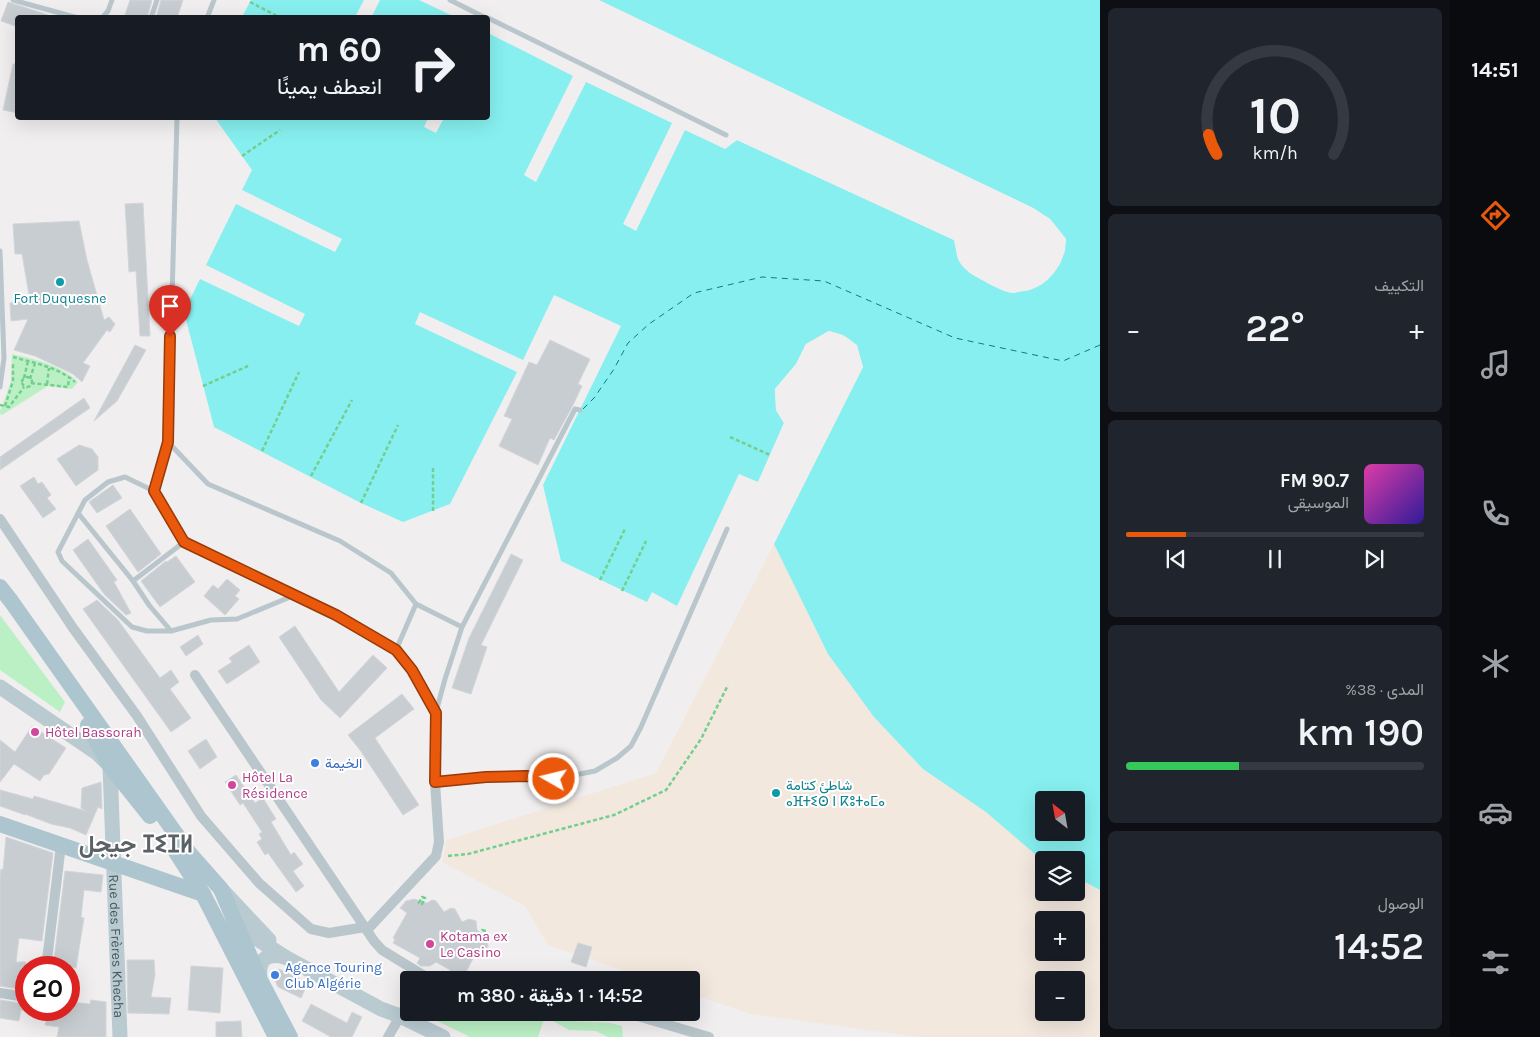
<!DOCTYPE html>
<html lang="ar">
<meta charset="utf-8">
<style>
:root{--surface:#171b24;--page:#20242c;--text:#f1f3f6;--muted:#9ea1a6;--line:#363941;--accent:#ea580c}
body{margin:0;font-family:Karla,Vazirmatn,"Noto Sans Tifinagh",sans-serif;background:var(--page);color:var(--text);direction:rtl;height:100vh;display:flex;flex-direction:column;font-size:19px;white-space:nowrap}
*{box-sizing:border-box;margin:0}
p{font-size:16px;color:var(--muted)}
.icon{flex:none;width:28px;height:28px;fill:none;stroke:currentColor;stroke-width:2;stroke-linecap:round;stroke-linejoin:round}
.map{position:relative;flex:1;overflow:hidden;direction:ltr}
.panel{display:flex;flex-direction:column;gap:8px;padding:8px;background:#0d0f14;width:350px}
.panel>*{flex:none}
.top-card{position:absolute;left:15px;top:15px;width:475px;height:105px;border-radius:5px;box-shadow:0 5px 20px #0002;direction:rtl;background:#171b24;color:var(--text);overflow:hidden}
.needle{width:32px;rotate:329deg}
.fabs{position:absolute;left:1035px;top:791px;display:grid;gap:10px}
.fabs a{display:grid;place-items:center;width:50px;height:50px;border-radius:5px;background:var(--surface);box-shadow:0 5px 20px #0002;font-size:25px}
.speed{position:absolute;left:15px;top:956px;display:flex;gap:10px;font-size:25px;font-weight:700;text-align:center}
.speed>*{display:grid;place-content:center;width:65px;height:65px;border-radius:50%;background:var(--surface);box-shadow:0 5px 20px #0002;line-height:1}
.speed .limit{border:8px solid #d22;background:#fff;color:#111}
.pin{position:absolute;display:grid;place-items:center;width:42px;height:42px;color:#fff;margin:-51px -21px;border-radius:50% 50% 50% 0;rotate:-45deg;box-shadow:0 0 5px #0007}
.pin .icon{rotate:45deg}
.me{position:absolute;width:55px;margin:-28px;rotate:278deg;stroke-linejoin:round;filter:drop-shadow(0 0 4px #0008)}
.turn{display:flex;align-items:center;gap:18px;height:105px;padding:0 25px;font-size:22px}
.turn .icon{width:65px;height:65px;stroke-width:2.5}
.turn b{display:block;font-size:35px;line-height:42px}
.big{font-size:38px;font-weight:600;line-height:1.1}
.panel .tile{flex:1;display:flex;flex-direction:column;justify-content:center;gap:8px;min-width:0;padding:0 18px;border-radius:8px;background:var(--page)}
.panel .dial{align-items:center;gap:0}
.dial svg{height:130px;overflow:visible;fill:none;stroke:var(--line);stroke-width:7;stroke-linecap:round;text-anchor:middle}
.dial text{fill:var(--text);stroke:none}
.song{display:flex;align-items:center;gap:15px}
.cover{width:60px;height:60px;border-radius:8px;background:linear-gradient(135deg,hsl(320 70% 55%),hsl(250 70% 35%))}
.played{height:5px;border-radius:2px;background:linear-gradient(90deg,var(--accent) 20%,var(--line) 20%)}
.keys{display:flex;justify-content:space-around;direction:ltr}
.heat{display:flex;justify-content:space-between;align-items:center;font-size:28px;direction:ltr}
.charge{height:8px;border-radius:4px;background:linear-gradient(90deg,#34c759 38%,var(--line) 0)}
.trip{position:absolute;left:400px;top:971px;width:300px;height:50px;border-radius:5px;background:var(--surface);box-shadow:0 5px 20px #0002;font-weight:600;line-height:50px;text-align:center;direction:rtl}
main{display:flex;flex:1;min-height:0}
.menu{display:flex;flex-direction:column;width:90px;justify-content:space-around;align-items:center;background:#090b0e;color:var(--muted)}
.menu .icon{width:35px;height:35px}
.menu .active{color:var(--accent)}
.menu b{font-size:22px;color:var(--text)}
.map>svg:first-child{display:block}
</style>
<main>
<nav class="menu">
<b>14:51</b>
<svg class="icon active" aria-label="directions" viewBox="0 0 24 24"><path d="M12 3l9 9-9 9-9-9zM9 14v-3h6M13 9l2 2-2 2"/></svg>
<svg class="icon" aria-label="music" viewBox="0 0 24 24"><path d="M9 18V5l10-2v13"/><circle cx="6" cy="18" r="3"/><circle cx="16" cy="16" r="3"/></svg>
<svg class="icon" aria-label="phone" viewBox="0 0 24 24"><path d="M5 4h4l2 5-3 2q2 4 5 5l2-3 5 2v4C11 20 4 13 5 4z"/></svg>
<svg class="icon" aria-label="climate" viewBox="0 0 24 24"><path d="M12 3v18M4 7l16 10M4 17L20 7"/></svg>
<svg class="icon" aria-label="car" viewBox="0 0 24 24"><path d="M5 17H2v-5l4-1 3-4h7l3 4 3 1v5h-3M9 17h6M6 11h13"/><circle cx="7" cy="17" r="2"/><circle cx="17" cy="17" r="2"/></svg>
<svg class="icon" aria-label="filters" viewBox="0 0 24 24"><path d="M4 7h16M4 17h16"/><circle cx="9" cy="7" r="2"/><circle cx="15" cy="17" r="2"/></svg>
</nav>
<section class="panel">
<div class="tile dial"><svg viewBox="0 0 100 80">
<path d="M14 69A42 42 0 1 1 86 69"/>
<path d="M14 69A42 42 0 0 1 9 57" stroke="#ea580c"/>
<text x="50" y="56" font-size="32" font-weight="700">10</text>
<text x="50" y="72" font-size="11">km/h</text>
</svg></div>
<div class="tile"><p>التكييف</p>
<div class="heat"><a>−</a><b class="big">22°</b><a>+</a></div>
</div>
<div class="tile">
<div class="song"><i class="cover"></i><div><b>90.7 FM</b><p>الموسيقى</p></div></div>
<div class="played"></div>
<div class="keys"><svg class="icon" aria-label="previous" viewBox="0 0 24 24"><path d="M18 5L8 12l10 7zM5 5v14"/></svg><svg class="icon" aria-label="pause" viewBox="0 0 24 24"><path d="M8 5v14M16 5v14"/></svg><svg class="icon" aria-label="next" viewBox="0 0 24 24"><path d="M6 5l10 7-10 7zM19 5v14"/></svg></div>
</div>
<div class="tile"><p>المدى · 38%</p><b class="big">190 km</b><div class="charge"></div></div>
<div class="tile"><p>الوصول</p><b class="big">14:52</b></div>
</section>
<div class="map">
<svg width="1100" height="1037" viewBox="0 0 1100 1037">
<rect width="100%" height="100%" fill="#f1eeef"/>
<path fill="#bbf0c5" d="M12,354C34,359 61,365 78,382L72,389L48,386L2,415L0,414V410L2,407L11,381Z
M0,615L65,702L60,712L0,670Z
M505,1012L544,1019L538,1037H470L423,1014L422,1013Z
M551,1020L610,1023L622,1026L623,1037H608L596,1031L569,1030Z"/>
<path fill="#f3e8de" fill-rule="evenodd" d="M774,544L828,654L986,812L1044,861V892H1076V877L1100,890V1037H918L751,1014L691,994V980H651L548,945L525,906L442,862L447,840L656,773ZM1044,920H1076V952H1044ZM1044,980H1076V1012H1044Z"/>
<path fill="#87efef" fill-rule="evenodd" d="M251,0H364L355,17H242Z
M380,0H419L455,17L371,18Z
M599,0H1100V890L1076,877V860H1042L986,812L923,769L874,717L828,654L774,544L863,367C856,342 854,338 829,331L806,344L796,364L775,389L776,410L784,423L758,482L739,474L677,606L652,592L647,602L561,561L543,485L621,326L554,295L523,360L420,312L415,324L517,372L450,504L403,522L361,503L214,427L184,312L200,279L299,326L305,314L206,265L236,204L335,252L342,239L242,190L252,170L215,118H428L424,127L436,133L444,118H488V33L573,76L524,175L536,182L586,82L672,123L623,224L636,231L685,130L725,148L737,140L954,240C956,246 956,254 958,259C963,270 974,276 984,281C992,285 1003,292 1012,293C1016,293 1020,291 1024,291C1050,287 1064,263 1066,239L1050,219L1033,208ZM1044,800H1076V832H1044Z"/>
<path fill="#f1eeef" d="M596,0L1033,208L1050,219L1066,239L1065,251L1060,264L1053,274L1043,283L1030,290L1012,293L991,285L970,273L959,260L954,240L737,140L725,149L683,129L686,128L725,146L738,137L955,238L961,258L971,271L992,283L1013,290L1030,288L1042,281L1052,272L1058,263L1062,250L1063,239L1057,231L1048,221L1032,210L598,2Z
M829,331L843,335L857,345L863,367L772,547L771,543L861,367L854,346L842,337L829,334L807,346L798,365L778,390L779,409L787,423L761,483L758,482L784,423L776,410L775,389L796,364L806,344Z"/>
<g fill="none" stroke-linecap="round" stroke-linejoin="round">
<path stroke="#0a7e7f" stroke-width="1" stroke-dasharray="6 5" stroke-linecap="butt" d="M583,409L594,398L614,369L628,343L649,324L694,293L762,277L824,281L955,338L1063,361L1100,345"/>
</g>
<path fill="#c8cdd1" stroke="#d2d6da" d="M130,0H152L147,18H124Z
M161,0H183L177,18H156Z
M8,2L48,15V18H18V27L1,21Z
M13,64H18V113L3,110Z
M143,203L150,336H140L136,271L129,272L125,204Z
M79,221L87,260L104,320L109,317L115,324L110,332L107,330L83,363L90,366L82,382L73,374L35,356L14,350L28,319L11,321L10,303L30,301L22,254H15L13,224Z
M550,340L590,359L578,384L582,386L573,405L554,440L550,438L538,465L499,446L512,419L504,416L529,362L537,365Z
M135,345L146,350L117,401L94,421Z
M84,398L90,408L0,470V457Z
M79,445L92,449L98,457V470L76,486L57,459Z
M34,477L38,484L42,482L51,495L47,498L56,509L43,518L20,486Z
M113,485L122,498L97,513L89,502Z
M130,509L161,554L138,572L106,526Z
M88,539L117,580L114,582L131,613L126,615L104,594L73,550Z
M511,554L523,560L481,645L487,647L471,694L452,688L469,638Z
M176,556L195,582L160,607L141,581L166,561L167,562Z
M227,579L240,590L235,596L239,599L225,615L204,596L213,585L218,589Z
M97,600L118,620L160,678L171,670L179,682L170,689L191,718L171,732L83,609Z
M295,626L339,692L373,655L387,668L340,718L321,700L279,637Z
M198,635L203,644L186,656L180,647Z
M249,645L260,662L227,684L218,671L232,662L229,658Z
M402,694L414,709L375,738L419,805L403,815L360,750L348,735Z
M32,726L66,748L49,774L44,775L40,781L14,764L0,782V740L15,752Z
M206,739L217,757L200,769L188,751Z
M236,775L255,803L263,798L276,819L271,822L291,855L294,852L303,864L293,871L304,886L296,892L268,853L265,855L257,842L262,839L259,834L262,832L243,803L240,805L225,782Z
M101,782L102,809L98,807L86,835L70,828L51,824L25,814V815L0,806V790L33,799L34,796L86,811L81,808L82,788Z
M6,837L53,853L42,941L19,938L16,962H26V990L0,986V876L1,869L3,870Z
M65,871L103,875L101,892L84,890L81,917L84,918L76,968H53Z
M414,899L427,903L432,900L436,901L444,912L451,908L455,909L462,922L469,919L476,921L477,930L487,938L488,947L485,955L477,951L464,976L461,974L459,977L449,972L450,970L436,962L430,966H421L417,963L420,958L393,943L395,939L393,938L407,913L400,908L406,901Z
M578,943L592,947L586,967L571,962Z
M127,960H154L155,975L151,997L171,998L169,1014L128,1013Z
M191,966L223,968L220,1013L188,1010Z
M279,969L308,983L301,998L278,987L274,978Z
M0,1000L26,1004V1011L21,1010L19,1021L0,1018Z
M91,1000L106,1002V1037H57L59,1027L45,1025L48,1010H69V1002L90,1004Z
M311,1004L347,1023L352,1012L362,1017L352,1037H331L302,1021Z
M241,1021L242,1037H216V1022Z"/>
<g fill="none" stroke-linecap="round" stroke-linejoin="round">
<path stroke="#72cf8e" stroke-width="2.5" stroke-dasharray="4 2.5" stroke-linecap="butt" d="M250,2L281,18
M242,156L280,130
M13,357C34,363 58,367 75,382
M22 382a5 5 0 1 1 10 0a5 5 0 1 1-10 0Z
M24,378L28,361
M30,379L35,363
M31,383L68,387L69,377
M47,384L49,368
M203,386L248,366
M0,405L9,407L24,387
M5,406L13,381V362
M730,437L770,455
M262,451L299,372
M311,476L352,400
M361,503L398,425
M433,511V467
M600,580L625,529
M622,591L646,541
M448,856L468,854L614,815L666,790L701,739L728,685
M422,897L425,898L422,904L419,903Z
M482,930L486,931L483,937L480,935Z"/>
<path stroke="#b9c7cc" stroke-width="5" d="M13,0L78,18
M450,0L486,18
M102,18L108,11L112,0
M151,18L157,0
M207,18L214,0
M488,18L726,135
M177,118L168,442L154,491L184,542L336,615L396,650L411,670L436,713
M0,251L4,358L0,387
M168,442L208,484L340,541L391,573L416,604L462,627
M154,491L125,477L108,482L85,500L58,552L62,561L132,627L147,631H171L211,620L237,619L295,595
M78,513L133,581
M171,631L149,605L133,581L184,542
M396,650L416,604
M436,712L445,679L462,627L575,409L580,410
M435,782L486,777L526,776L554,779L595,771L617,758L631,746L641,727L727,529"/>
<path stroke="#b9c7cc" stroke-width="10" d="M0,519L73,628L137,716L201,816L259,883L311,929L329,933L365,927
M195,675L374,941L382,950L431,980
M367,930L436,856L439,842L435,782L436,713
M46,968L61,845
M0,993L26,997
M624,1012L709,1037
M388,1037L409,1001"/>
<g stroke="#b9cad1" stroke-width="15">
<path id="s1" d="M0,687L97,753L110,766L120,1037"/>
<path d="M223,891L269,940"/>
<path d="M234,924L285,957L381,1009L400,1016L443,1037"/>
<path d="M260,980C258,960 265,952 285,957"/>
</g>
<path stroke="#adc5ce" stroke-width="16" d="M0,587L11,601L190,854L221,889L260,980L290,1037
M88,725L110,766L150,816
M0,824L203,894
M176,852L203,894L276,1037"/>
</g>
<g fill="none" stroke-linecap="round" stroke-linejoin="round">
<defs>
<path id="route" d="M170,336L168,442L154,491L184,542L336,615L396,650L412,670L436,713L435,782L486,777L526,776L554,779"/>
</defs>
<use href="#route" stroke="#983908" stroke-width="12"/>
<use href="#route" stroke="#ea580c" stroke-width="9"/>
</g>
<g fill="#0f9aa8" stroke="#fff" stroke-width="2">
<circle cx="60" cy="282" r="5"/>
<circle cx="776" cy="793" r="5"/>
</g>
<g fill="#d1479c" stroke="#fff" stroke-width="2">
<circle cx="35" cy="732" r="5"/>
<circle cx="232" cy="785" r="5"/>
<circle cx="430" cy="944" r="5"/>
</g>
<g fill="#3f7fe0" stroke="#fff" stroke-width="2">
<circle cx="315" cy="763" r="5"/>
<circle cx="275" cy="975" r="5"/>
</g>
<g text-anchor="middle" stroke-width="4" stroke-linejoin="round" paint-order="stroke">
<g font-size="14" fill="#0d838f" stroke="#fff">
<text x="60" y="303">Fort Duquesne</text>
<text x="786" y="790" text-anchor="start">شاطئ كتامة<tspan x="786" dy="16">ⴰⴼⵜⵉⵙ ⵏ ⴽⵓⵜⴰⵎⴰ</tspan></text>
</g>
<g font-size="14" fill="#b23c85" stroke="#fff" text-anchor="start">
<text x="45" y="737">Hôtel Bassorah</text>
<text x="242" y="782">Hôtel La<tspan x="242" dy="16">Résidence</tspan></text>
<text x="440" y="941">Kotama ex<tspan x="440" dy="16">Le Casino</tspan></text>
</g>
<g font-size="14" fill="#366cbe" stroke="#fff" text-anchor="start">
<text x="325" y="768">الخيمة</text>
<text x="285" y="972">Agence Touring<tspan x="285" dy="16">Club Algérie</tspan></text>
</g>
<g font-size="14" fill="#46565d" stroke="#fff">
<text dy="5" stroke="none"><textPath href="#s1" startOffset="316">Rue des Frères Khecha</textPath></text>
</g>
<g font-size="24" font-weight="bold" fill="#5b6164" stroke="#fff">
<text x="136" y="852">جيجل ⵊⵉⵊⵍ</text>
</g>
</g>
</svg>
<div class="fabs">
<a><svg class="needle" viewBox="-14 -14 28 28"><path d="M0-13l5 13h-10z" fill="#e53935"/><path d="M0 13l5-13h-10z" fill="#9ea1a6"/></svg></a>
<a><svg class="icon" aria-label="layers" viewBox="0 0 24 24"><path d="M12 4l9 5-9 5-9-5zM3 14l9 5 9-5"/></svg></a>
<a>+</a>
<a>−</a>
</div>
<div class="speed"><div class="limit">20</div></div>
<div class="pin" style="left:170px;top:336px;background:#d93025"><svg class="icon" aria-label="arrive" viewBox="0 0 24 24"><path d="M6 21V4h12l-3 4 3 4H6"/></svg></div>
<svg class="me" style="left:554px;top:779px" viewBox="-20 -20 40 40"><circle r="17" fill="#ea580c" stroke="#fff" stroke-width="3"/><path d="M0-11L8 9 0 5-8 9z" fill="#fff"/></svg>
<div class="trip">14:52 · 1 دقيقة · 380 m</div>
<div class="top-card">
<div class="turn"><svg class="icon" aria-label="right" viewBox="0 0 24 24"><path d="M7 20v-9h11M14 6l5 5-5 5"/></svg><div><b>60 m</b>انعطف يمينًا</div></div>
</div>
</div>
</main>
